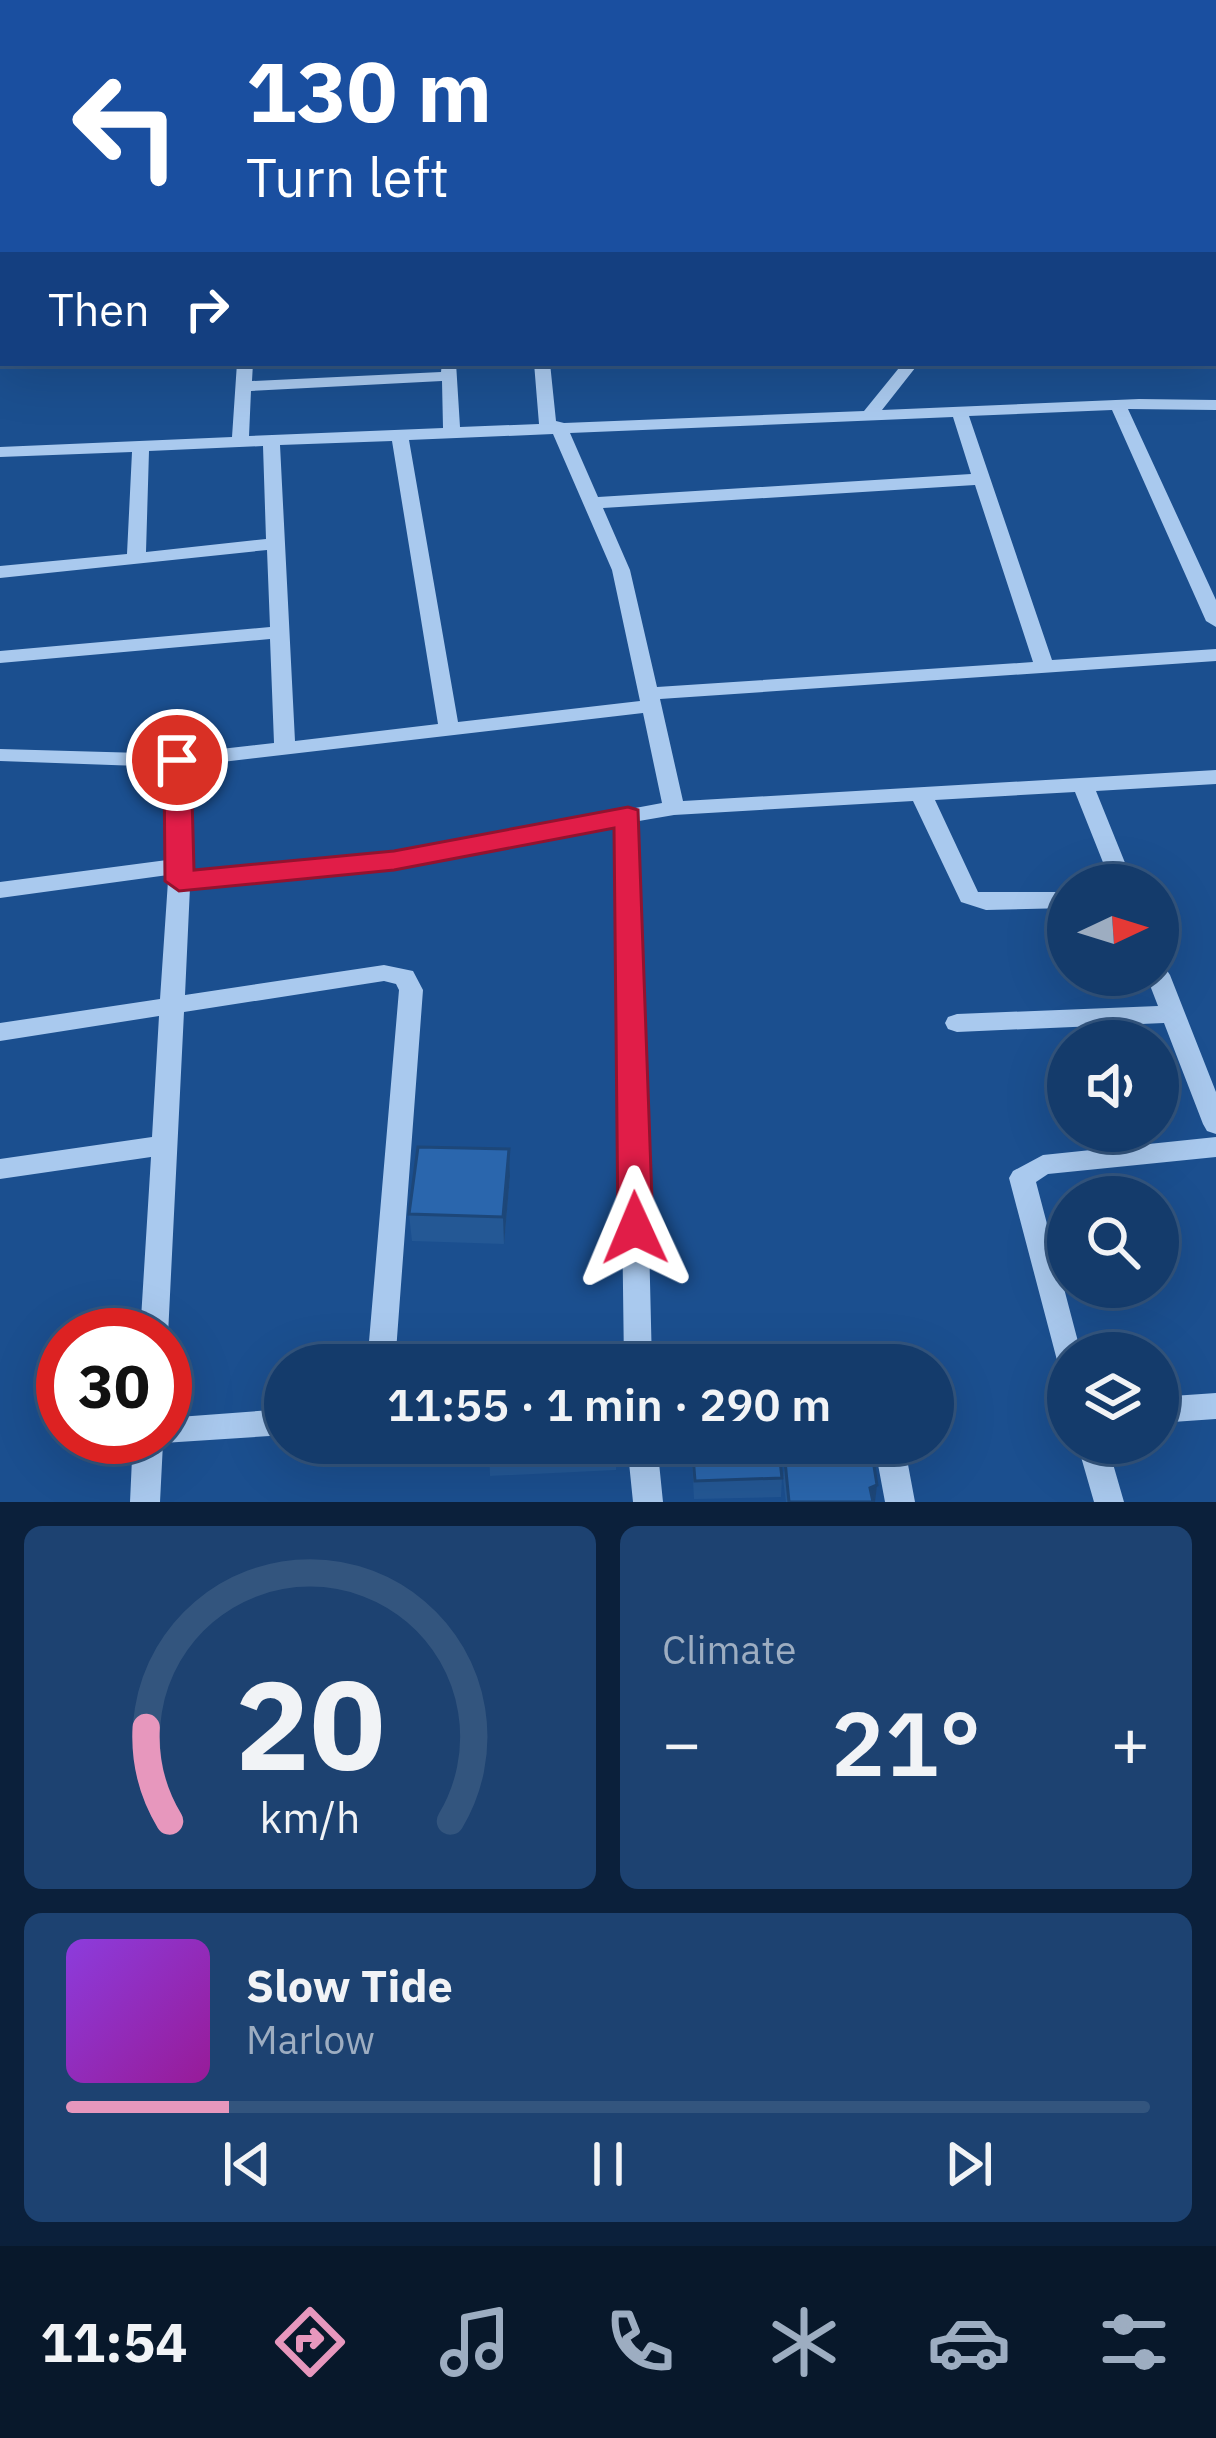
<!DOCTYPE html>
<meta charset="utf-8">
<style>
:root{--surface:#143b6b;--page:#1d4271;--text:#f1f3f6;--muted:#9dadc1;--line:#33557e;--accent:#e797bd}
body{margin:0;font-family:"IBM Plex Sans",sans-serif;background:var(--page);color:var(--text);height:100vh;display:flex;flex-direction:column;font-size:45px;white-space:nowrap}
*{box-sizing:border-box;margin:0}
p{font-size:39px;color:var(--muted)}
.icon{flex:none;width:66px;height:66px;fill:none;stroke:currentColor;stroke-width:2;stroke-linecap:round;stroke-linejoin:round}
.map{position:relative;height:1502px;overflow:hidden}
.sheet{display:flex;flex-direction:column;gap:24px;padding:24px;background:#0b203b;flex:1}
.sheet>*{flex:none}
.hud{position:absolute;left:0px;top:0px;width:1218px;height:366px;box-shadow:0 12px 48px #0002,0 0 0 3px var(--line);background:#1a4fa0;color:#fff;overflow:hidden}
.needle{width:78px;rotate:86deg}
.tools{position:absolute;left:1047px;top:864px;display:grid;gap:24px}
.tools a{display:grid;place-items:center;width:132px;height:132px;border-radius:50%;background:var(--surface);box-shadow:0 12px 48px #0002,0 0 0 3px var(--line);font-size:60px}
.speed{position:absolute;left:36px;top:1308px;display:flex;gap:24px;font-size:60px;font-weight:700;text-align:center}
.speed>*{display:grid;place-content:center;width:156px;height:156px;border-radius:50%;background:var(--surface);box-shadow:0 12px 48px #0002,0 0 0 3px var(--line);line-height:1}
.speed .limit{border:18px solid #d22;background:#fff;color:#111}
.pin{position:absolute;display:grid;place-items:center;width:102px;height:102px;color:#fff;margin:-51px;border:6px solid #fff;border-radius:50%;box-shadow:0 3px 12px #0007}
.me{position:absolute;width:132px;margin:-66px;rotate:359deg;stroke-linejoin:round;filter:drop-shadow(0 0 9px #0008)}
.turn{display:flex;align-items:center;gap:42px;height:252px;padding:0 48px;font-size:54px}
.turn .icon{width:156px;height:156px;stroke-width:2.5}
.turn b{display:block;font-size:84px;line-height:102px}
.then{display:flex;align-items:center;height:114px;padding:0 48px;background:#0003;gap:24px;font-size:45px}
.big{font-size:90px;font-weight:600;line-height:1.1}
.sheet .card{flex:1;display:flex;flex-direction:column;justify-content:center;gap:18px;min-width:0;padding:0 42px;border-radius:18px;background:var(--page)}
.sheet .dial{align-items:center;gap:0}
.dial svg{height:312px;overflow:visible;fill:none;stroke:var(--line);stroke-width:7;stroke-linecap:round;text-anchor:middle}
.dial text{fill:var(--text);stroke:none}
.song{display:flex;align-items:center;gap:36px}
.cover{width:144px;height:144px;border-radius:18px;background:linear-gradient(135deg,hsl(270 70% 55%),hsl(300 70% 35%))}
.played{height:12px;border-radius:6px;background:linear-gradient(90deg,var(--accent) 15%,var(--line) 15%)}
.keys{display:flex;justify-content:space-around;direction:ltr}
.heat{display:flex;justify-content:space-between;align-items:center;font-size:66px;direction:ltr}
.sheet .tiles{flex:1;display:grid;gap:24px;grid-template-columns:1fr 1fr}
.card:last-child{grid-column:span 2}
.trip{position:absolute;left:264px;top:1344px;width:690px;height:120px;border-radius:60px;background:var(--surface);box-shadow:0 12px 48px #0002,0 0 0 3px var(--line);font-weight:600;line-height:120px;text-align:center}
.tabs{display:flex;height:192px;justify-content:space-around;align-items:center;background:#08182b;color:var(--muted)}
.tabs .icon{width:84px;height:84px}
.tabs .on{color:var(--accent)}
.tabs b{font-size:54px;color:var(--text)}
.map>svg:first-child{display:block}
</style>
<div class="map">
<svg width="1216" height="1502" viewBox="0 0 1216 1502">
<rect width="100%" height="100%" fill="#1b4f8f"/>
<g fill="none" stroke-linecap="round" stroke-linejoin="round">
<path fill="#a9c9ee" fill-rule="evenodd" d="M132,0H144L143,3H131Z
M361,0H418L414,3H357Z
M579,0H656L652,3H578Z
M698,0H710L711,3H699Z
M792,0H804L805,3H793Z
M890,0H902L904,3H892Z
M954,0H966L968,3H956Z
M1020,0H1032L1034,3H1022Z
M0,2L7,3H3V15L0,16Z
M0,30H3V38H0Z
M1215,82H1216V90H1215Z
M1215,127H1216V135H1215Z
M1215,189H1216V198H1215Z
M1215,297L1216,298V308L1215,307Z
M1215,320H1216V330H1215Z
M237,363H253L252,381L441,372L442,363H456L460,427L539,424L534,363H550L556,421L564,423L864,411L903,363H919L882,410L1139,399L1216,400V410L1128,409L1216,600V627L1206,621L1112,410L969,416L1052,660L1216,649V661L660,699L683,801L1216,770V784L1096,791L1134,885H1112L1075,792L935,800L978,892H1068V908L986,910L961,902L913,801L674,815L639,821L652,1365H624L617,826L394,867L190,887L185,995L384,965L413,971L423,990L395,1365H367L399,990L396,984L384,981L184,1012L168,1335L165,1341V1335H140L151,1157L0,1179V1159L152,1137L159,1016L0,1041V1023L160,999L168,881V875L0,898V882L167,860V767L0,761V749L177,754L274,743L270,639L0,663V651L270,627L267,550L0,578V566L127,554L132,452L0,457V447L232,437ZM442,381L443,428L249,436L251,391ZM953,417L971,474L598,497L570,433ZM553,434L612,570L640,701L458,722L409,440ZM392,441L438,724L295,741L280,445ZM263,446L266,539L146,552L149,451ZM975,485L1033,662L657,687L630,570L603,508ZM643,713L662,803L394,853L190,872L188,766Z
M1158,967L1166,969L1170,975L1216,1092V1134L1207,1131L1203,1124L1164,1023L957,1032L948,1029L945,1023L948,1017L957,1014L1158,1006L1146,975H1158Z
M1216,1137V1157L1048,1174L1036,1182L1081,1353H1068V1368L1058,1364L1009,1178L1013,1171L1043,1155Z
M1216,1393V1419L1158,1423V1397Z
M285,1409V1435L163,1443L160,1502H130L133,1437H165V1418Z
M627,1443H657L663,1502H633Z
M874,1443H904L915,1502H885Z
M1077,1443H1107L1124,1502H1094Z"/>
</g>
<path fill="#245895" d="M509,1149L510,1176L504,1244L412,1241L409,1214Z
M489,1443H616V1470L490,1476Z
M691,1443L782,1478L781,1497L694,1499Z
M785,1461L875,1502H786L783,1479Z"/>
<path fill="#1d4779" d="M509,1149L510,1176L504,1244L503,1217Z
M877,1485L875,1502H869L870,1488Z"/>
<path fill="#2a66ad" stroke="#1d4779" stroke-width="3" d="M418,1147L509,1149L503,1217L409,1214Z
M489,1443H616V1452L489,1458Z
M692,1443H778L782,1478L695,1481Z
M873,1460L877,1485L870,1488L873,1502H789L785,1461Z"/>
<path fill="#e11d48" stroke="#92132f" stroke-width="3" d="M177,752L191,760L194,870L394,851L628,807L638,810L653,1228L647,1238H623L618,1228L614,828L394,870L179,891L165,881L164,760Z"/>
</svg>
<div class="tools">
<a><svg class="needle" viewBox="-14 -14 28 28"><path d="M0-13l5 13h-10z" fill="#e53935"/><path d="M0 13l5-13h-10z" fill="#9dadc1"/></svg></a>
<a><svg class="icon" aria-label="sound" viewBox="0 0 24 24"><path d="M4 9h4l5-4v14l-5-4H4zM17 9q2 3 0 6"/></svg></a>
<a><svg class="icon" aria-label="search" viewBox="0 0 24 24"><circle cx="10" cy="10" r="6"/><path d="M15 15l6 6"/></svg></a>
<a><svg class="icon" aria-label="layers" viewBox="0 0 24 24"><path d="M12 4l9 5-9 5-9-5zM3 14l9 5 9-5"/></svg></a>
</div>
<div class="speed"><div class="limit">30</div></div>
<div class="pin" style="left:177px;top:760px;background:#d93025"><svg class="icon" aria-label="arrive" viewBox="0 0 24 24"><path d="M6 21V4h12l-3 4 3 4H6"/></svg></div>
<svg class="me" style="left:635px;top:1228px" viewBox="-20 -20 40 40"><path d="M0-17L14 15 0 8-14 15z" fill="#e11d48" stroke="#fff" stroke-width="4"/></svg>
<div class="trip">11:55 · 1 min · 290 m</div>
<div class="hud">
<div class="turn"><svg class="icon" aria-label="left" viewBox="0 0 24 24"><path d="M17 20v-9H6M10 6l-5 5 5 5"/></svg><div><b>130 m</b>Turn left</div></div>
<div class="then">Then<svg class="icon" aria-label="right" viewBox="0 0 24 24"><path d="M7 20v-9h11M14 6l5 5-5 5"/></svg></div>
</div>
</div>
<section class="sheet">
<div class="tiles">
<div class="card dial"><svg viewBox="0 0 100 80">
<path d="M14 69A42 42 0 1 1 86 69"/>
<path d="M14 69A42 42 0 0 1 8 45" stroke="#e797bd"/>
<text x="50" y="56" font-size="32" font-weight="700">20</text>
<text x="50" y="72" font-size="11">km/h</text>
</svg></div>
<div class="card"><p>Climate</p>
<div class="heat"><a>−</a><b class="big">21°</b><a>+</a></div>
</div>
<div class="card">
<div class="song"><i class="cover"></i><div><b>Slow Tide</b><p>Marlow</p></div></div>
<div class="played"></div>
<div class="keys"><svg class="icon" aria-label="previous" viewBox="0 0 24 24"><path d="M18 5L8 12l10 7zM5 5v14"/></svg><svg class="icon" aria-label="pause" viewBox="0 0 24 24"><path d="M8 5v14M16 5v14"/></svg><svg class="icon" aria-label="next" viewBox="0 0 24 24"><path d="M6 5l10 7-10 7zM19 5v14"/></svg></div>
</div>
</div>
</section>
<nav class="tabs">
<b>11:54</b>
<svg class="icon on" aria-label="directions" viewBox="0 0 24 24"><path d="M12 3l9 9-9 9-9-9zM9 14v-3h6M13 9l2 2-2 2"/></svg>
<svg class="icon" aria-label="music" viewBox="0 0 24 24"><path d="M9 18V5l10-2v13"/><circle cx="6" cy="18" r="3"/><circle cx="16" cy="16" r="3"/></svg>
<svg class="icon" aria-label="phone" viewBox="0 0 24 24"><path d="M5 4h4l2 5-3 2q2 4 5 5l2-3 5 2v4C11 20 4 13 5 4z"/></svg>
<svg class="icon" aria-label="climate" viewBox="0 0 24 24"><path d="M12 3v18M4 7l16 10M4 17L20 7"/></svg>
<svg class="icon" aria-label="car" viewBox="0 0 24 24"><path d="M5 17H2v-5l4-1 3-4h7l3 4 3 1v5h-3M9 17h6M6 11h13"/><circle cx="7" cy="17" r="2"/><circle cx="17" cy="17" r="2"/></svg>
<svg class="icon" aria-label="filters" viewBox="0 0 24 24"><path d="M4 7h16M4 17h16"/><circle cx="9" cy="7" r="2"/><circle cx="15" cy="17" r="2"/></svg>
</nav>
